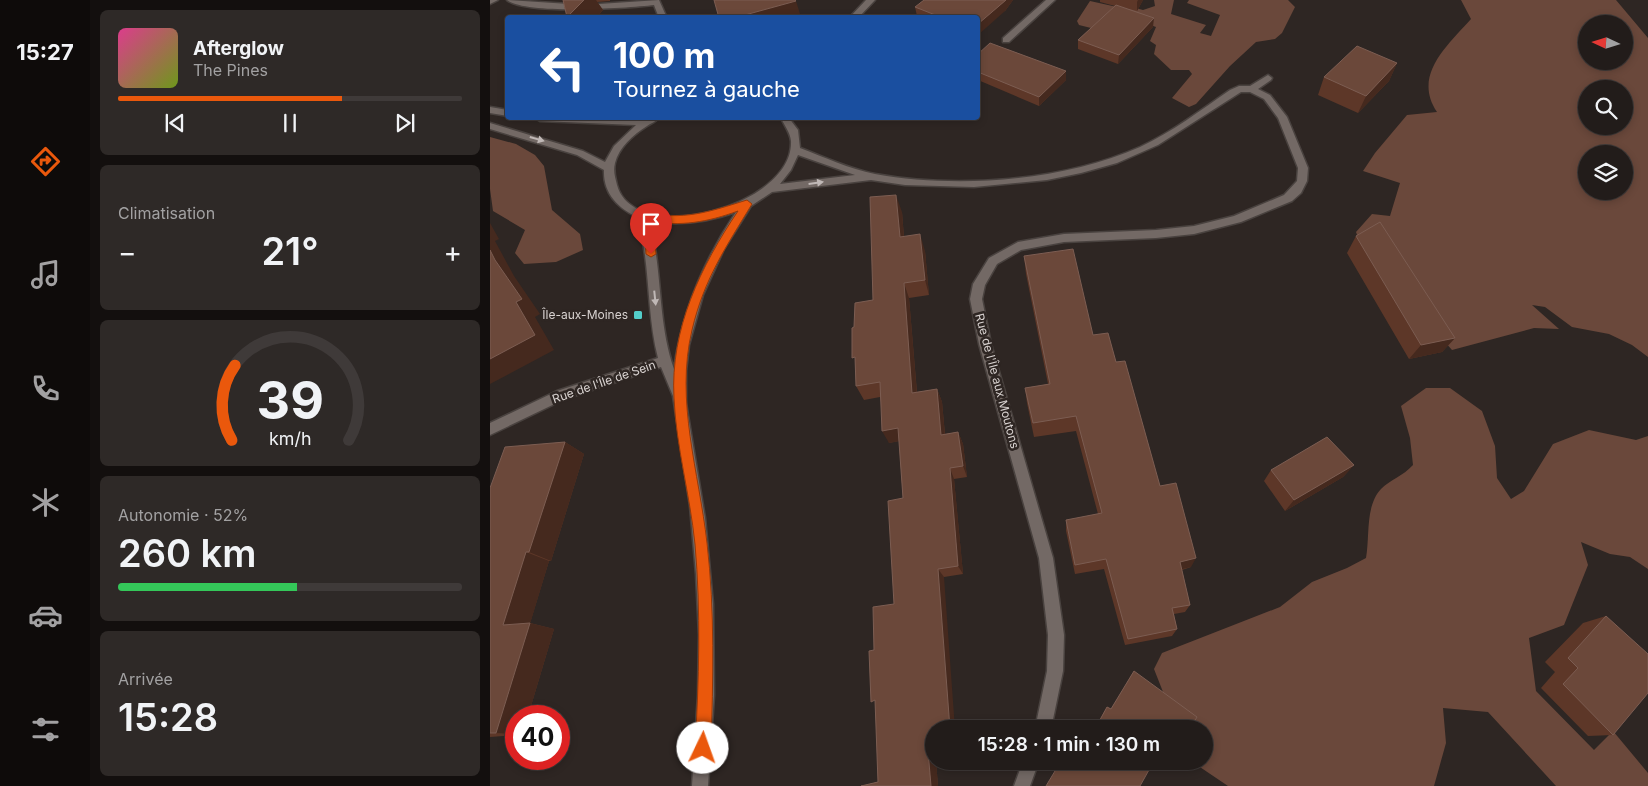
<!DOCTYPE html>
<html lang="fr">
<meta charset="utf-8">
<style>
:root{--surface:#221c1a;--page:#2e2927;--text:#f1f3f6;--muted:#a2a1a2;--line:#3f3a39;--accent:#ea580c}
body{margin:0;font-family:Inter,sans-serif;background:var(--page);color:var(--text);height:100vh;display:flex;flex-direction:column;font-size:19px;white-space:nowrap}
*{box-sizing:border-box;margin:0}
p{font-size:16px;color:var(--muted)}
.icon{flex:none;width:28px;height:28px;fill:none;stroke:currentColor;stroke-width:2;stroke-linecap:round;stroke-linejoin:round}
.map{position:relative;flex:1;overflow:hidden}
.drawer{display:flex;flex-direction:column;gap:10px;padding:10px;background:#130f0e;width:400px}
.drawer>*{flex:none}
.hud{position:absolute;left:15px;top:15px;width:475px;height:105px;border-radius:5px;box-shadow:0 2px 8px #0003,0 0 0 1px var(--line);background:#1a4fa0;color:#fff;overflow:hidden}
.needle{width:32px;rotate:274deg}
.tools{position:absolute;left:1088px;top:15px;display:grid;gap:10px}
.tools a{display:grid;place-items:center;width:55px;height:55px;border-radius:50%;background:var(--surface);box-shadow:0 2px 8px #0003,0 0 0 1px var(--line);font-size:25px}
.speed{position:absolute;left:15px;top:705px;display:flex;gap:10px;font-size:25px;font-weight:700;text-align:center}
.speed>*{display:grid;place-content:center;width:65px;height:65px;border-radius:50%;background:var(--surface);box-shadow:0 2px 8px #0003,0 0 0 1px var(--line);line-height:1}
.speed .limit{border:8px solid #d22;background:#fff;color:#111}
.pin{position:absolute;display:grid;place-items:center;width:42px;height:42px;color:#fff;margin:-51px -21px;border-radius:50% 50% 50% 0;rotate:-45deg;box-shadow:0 0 5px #0007}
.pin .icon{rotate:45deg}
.me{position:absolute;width:55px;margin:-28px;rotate:3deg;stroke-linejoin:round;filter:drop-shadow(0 0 4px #0008)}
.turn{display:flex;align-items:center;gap:18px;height:105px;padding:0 25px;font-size:22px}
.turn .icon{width:65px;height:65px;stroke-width:2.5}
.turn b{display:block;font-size:35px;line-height:42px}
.big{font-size:38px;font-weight:600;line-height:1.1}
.drawer .tile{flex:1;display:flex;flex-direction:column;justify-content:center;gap:8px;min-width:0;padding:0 18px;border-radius:8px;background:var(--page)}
.drawer .dial{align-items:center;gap:0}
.dial svg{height:130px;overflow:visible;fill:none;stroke:var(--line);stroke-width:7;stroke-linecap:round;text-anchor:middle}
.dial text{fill:var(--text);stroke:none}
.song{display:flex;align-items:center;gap:15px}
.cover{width:60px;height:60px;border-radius:8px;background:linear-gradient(135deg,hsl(330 70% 55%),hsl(80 70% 35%))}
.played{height:5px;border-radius:2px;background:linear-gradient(90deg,var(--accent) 65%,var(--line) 65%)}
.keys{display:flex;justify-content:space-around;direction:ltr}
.heat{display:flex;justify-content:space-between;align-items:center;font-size:28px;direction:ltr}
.charge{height:8px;border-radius:4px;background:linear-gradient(90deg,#34c759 52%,var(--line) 0)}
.trip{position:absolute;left:435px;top:720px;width:288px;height:50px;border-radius:25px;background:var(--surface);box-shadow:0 2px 8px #0003,0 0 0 1px var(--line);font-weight:600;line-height:50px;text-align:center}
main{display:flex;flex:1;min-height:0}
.menu{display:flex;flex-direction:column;width:90px;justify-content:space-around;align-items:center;background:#0e0b0a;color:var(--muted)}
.menu .icon{width:35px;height:35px}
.menu .on{color:var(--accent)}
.menu b{font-size:22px;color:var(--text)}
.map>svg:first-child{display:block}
</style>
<main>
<nav class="menu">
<b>15:27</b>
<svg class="icon on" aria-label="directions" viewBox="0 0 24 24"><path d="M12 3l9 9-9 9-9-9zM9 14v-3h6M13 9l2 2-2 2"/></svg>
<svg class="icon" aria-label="music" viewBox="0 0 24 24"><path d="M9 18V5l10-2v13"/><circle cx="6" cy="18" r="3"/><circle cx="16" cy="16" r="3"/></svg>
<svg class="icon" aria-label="phone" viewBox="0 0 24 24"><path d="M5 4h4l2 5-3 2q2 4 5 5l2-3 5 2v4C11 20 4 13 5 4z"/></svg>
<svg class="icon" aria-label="climate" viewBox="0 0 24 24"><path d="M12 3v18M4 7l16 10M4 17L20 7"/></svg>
<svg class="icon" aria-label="car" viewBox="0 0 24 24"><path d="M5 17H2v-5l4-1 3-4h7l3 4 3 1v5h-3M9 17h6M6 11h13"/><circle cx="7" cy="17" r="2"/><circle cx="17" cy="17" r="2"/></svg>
<svg class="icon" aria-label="filters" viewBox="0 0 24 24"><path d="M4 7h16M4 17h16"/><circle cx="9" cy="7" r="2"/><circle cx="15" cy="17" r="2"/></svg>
</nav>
<section class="drawer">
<div class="tile">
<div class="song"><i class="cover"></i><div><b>Afterglow</b><p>The Pines</p></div></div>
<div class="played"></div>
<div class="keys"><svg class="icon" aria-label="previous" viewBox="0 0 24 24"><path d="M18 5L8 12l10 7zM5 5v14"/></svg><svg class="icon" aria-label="pause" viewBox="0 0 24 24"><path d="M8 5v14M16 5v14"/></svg><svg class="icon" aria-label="next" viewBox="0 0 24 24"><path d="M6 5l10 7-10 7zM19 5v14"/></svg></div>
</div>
<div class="tile"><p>Climatisation</p>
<div class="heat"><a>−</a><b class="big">21°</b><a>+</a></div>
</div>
<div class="tile dial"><svg viewBox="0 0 100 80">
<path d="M14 69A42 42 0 1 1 86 69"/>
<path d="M14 69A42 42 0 0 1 16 23" stroke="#ea580c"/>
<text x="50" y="56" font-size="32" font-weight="700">39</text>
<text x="50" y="72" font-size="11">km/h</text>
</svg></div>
<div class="tile"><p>Autonomie · 52%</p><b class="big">260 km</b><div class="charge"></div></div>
<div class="tile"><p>Arrivée</p><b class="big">15:28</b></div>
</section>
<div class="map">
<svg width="1158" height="786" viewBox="0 0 1158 786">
<rect width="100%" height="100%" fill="#2e2623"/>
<path fill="#6a483b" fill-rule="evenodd" d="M664,0H684L681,14L716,25L710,33L721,36L730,15L697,3L699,0H798L805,7L792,33L785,39L766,42L740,66L706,104L699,107L682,98L702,74L699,70H681L664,54L666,45L660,41L666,27L632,15L605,29L589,25L587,21L600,1L627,7L631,4L653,10L665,6Z
M971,0H1126L1158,38V357L1142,345L1119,334L1082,327L1055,307L1042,305L1069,329L1044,328L962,350L871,246L866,232L882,214L900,216L910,183L873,171L885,153L917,115L947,112C922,75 958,45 981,19ZM1096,24H1134V61H1096ZM1096,89H1134V126H1096ZM1096,154H1134V191H1096Z
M0,137L26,144L45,155L54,166L62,210L90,234L93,250L66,262L34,264L25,253L35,230L3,211L0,189Z
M936,388H960L992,411L1005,446L1007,478L1021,499L1034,491L1063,444L1099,430L1146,440L1158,436V569L1140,557L1120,554L1091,542L1098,565L1074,625L1039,638L1046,691L1104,750L1123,731L1158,773V786H1066L998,712L953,708L956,743L944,786H738L701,761H714V729H702L704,722L675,697L664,669L672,653L790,607L822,582L857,568L876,558C880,536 875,506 891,489C900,480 913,476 923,465L920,438L911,406Z"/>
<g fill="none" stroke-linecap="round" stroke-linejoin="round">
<defs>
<path id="minor" d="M0,0H8L0,4Z
M17,0L94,5L169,0L177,18H169L164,5C137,8 37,15 17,0Z
M376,0H385L368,18H359Z
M556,0H565L519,42H513V38Z
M778,75L782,78L781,80L768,89L780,95L797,117L818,168L817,181L811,193L802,201L751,222L704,234L666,238L574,242L531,250L507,264L495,285L492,299L501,344L563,558L574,635L573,671L561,729H545L557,671L558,635L549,558L489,344L480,299L483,284L499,258L528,242L574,234L666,230L704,226L744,216L794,195L807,181L808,168L788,118L774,99L760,92H751L668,145L627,163L591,173L557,180L484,187L415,185L381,180L282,192L261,206L234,249L213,295L199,345L196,371V403L215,518L223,604L224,695L218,786H202L208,695L209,635L206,574L200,506L183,396L171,367L75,399L0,435V423L67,391L168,358C156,312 161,263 147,217C128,208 113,193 114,170L87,155L0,129V123L93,151L115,162L124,146L146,125L50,121L45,118H168C166,122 161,123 157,126C143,135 129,147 125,163C123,171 125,177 127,185C144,248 304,207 301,141C300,132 294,125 291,118H299L308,130L310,148C334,157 359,169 385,174C468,189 573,181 650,147C682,132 711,110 740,90L749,86H760ZM308,155L365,175L290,184L301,170ZM246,212C214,260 192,311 184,369C167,321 173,269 159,221C188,226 218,222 246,212Z
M0,107L18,110V116L0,113Z
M533,761H549L540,786H524Z"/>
</defs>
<use href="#minor" stroke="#49423f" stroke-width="3"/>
<use href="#minor" fill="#736965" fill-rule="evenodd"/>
</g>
<path fill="#5d3728" d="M73,0H120V1L107,2L113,10L106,18H77Z
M434,0H523L515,11L488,18H430L427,16L425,7Z
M610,0H653L647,11L639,9L663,27L628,64L588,49V40L625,6L610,2Z
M488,54L576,71V80L549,106L488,80Z
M907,63L899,81L868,113L828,95L834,77Z
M412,212L414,237L435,251L439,295L419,298L427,392L447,389L452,402L455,434L468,432L473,444L477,477L464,479L473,574L454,577L444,729V761H446L448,786H371L388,782L384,650L404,604L413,498L409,441L399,443L390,397L374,400L366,386L364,327L383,300Z
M866,236L965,338L952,352L919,359L857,253Z
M534,256L603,335L626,362L670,486L701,567L692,570L700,605L695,612L684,614L687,629L682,636L635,645L614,569L585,574L576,531V520L608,514L586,431L544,437L537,403L535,388L558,384L536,274Z
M75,442L94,454L61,561H59L40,623L64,629L38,716H26V735L0,737V488Z
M864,465L853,477L795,511L774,481L781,470Z
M1116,616L1123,735L1098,736L1051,688L1065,672L1055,662L1093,623Z
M644,671L700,729H604L617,707L621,709Z"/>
<path fill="#45291e" d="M94,0H106L113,10L106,18H77Z
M516,0H523L515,11L488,35V24Z
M648,0H653L647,11V2Z
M306,1L311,17L244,18Z
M664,18L663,27L628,64L629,55Z
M907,63L899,81L868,113L876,96Z
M576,71V80L549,106V97Z
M406,195L412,212L415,253L410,237Z
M0,223L9,239L5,241L24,276L50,314L45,317L64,350L0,384V359L26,302L0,250Z
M430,234L435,251L439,295L435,280Z
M414,283L419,298L428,406L422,393Z
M965,338L952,352L919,359L931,345Z
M447,389L452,402L456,447L451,435Z
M408,428L414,440L399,443L392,431Z
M468,432L473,444L477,477L473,466Z
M75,442L94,454L61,561L39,552Z
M864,465L853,477L795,511L804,500Z
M460,468L464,479L473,574L468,566Z
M36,552L59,561L40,624V623L64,629L38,716H26V734L6,733L13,625Z
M706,558L701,567L684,571L690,562Z
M448,569L454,577L465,729H460Z
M437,739L444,740V761H446L448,786H441Z"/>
<path fill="#6b483a" stroke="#7c5d52" d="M73,0H94L77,17Z
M224,0H305L306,1L244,18H229Z
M434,0H516L488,24V18H453L425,7Z
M626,5L664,18L629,55L588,40Z
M500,43L576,71L549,97L488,72V54Z
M867,46L907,63L876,96L834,77Z
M406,195L410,237L430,234L435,280L414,283L422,393L447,389L451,435L468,432L473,466L460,468L468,566L448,569L460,729H444V738L437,739L441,786H371L388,782L385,700L381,702L379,651L384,650L383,607L404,604L398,501L413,498L408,428L392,431L390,382L366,386L365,357L362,358V328L364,327L365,303L383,300L380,197Z
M890,222L965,338L931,345L866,236Z
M583,249L603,335L618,333L626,362L635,361L670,486L686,483L706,558L690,562L700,605L682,608L687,629L638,639L616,559L585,565L576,520L612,513L586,416L543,423L535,388L560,384L534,256Z
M0,250L5,260L32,299L26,302L45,335L0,359Z
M837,437L864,465L804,500L781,470Z
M75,442L39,552H36L13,625L40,623L6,733H0V488L15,447Z
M1116,616L1158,654V693L1123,735L1073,684L1088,668L1078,658Z
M644,671L707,717L700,729H605L617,707L621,709Z
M594,724L600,729H591Z
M571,761H664L650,786H556Z"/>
<defs><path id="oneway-solid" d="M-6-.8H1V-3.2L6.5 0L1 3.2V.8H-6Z" transform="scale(1.25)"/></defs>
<g fill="#c0b8b6">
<use href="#oneway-solid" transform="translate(47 139) rotate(16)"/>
<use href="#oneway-solid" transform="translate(326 183) rotate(-8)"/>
<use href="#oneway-solid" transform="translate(165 298) rotate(84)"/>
</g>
<path fill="#ea580c" stroke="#983908" d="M257,200L262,204C236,247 214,279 202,330C185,401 209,472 217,543C225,612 223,679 221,748L218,753L213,755L208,753L205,748C209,680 211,612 205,544C200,495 186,446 184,398C180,329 211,266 248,211C218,222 190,227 159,221L164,236L166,254L161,257L156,254L155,236L147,216L152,212C194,221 218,212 257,200Z"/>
<rect fill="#53cdc9" stroke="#2e2623" stroke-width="2" x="143" y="310" width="10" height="10" rx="2.5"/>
<g text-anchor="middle" stroke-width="5" stroke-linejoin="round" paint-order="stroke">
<g font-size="12" fill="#d9d3d1" stroke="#2e2623" text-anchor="end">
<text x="138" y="319">Île-aux-Moines</text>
</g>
<g font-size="12" fill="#d9d3d1" stroke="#2e2623">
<text transform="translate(507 381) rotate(75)" y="4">Rue de l'Île aux Moutons</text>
<text transform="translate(114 382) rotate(-19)" y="4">Rue de l'Île de Sein</text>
</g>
</g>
</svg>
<div class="tools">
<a><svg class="needle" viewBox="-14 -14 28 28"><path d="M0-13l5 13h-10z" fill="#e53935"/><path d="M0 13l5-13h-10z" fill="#a2a1a2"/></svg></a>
<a><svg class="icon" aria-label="search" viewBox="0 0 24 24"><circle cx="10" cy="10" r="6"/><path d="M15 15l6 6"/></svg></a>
<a><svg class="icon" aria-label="layers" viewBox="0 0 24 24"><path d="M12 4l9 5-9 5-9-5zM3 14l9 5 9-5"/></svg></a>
</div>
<div class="speed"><div class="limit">40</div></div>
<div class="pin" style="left:161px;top:254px;background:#d93025"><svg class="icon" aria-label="arrive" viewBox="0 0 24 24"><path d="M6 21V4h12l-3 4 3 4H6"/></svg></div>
<svg class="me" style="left:213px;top:748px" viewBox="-20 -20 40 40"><circle r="19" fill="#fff"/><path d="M0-13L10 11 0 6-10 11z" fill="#ea580c"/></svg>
<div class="trip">15:28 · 1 min · 130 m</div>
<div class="hud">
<div class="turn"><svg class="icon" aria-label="left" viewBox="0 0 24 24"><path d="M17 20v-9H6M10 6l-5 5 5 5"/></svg><div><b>100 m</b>Tournez à gauche</div></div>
</div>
</div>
</main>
